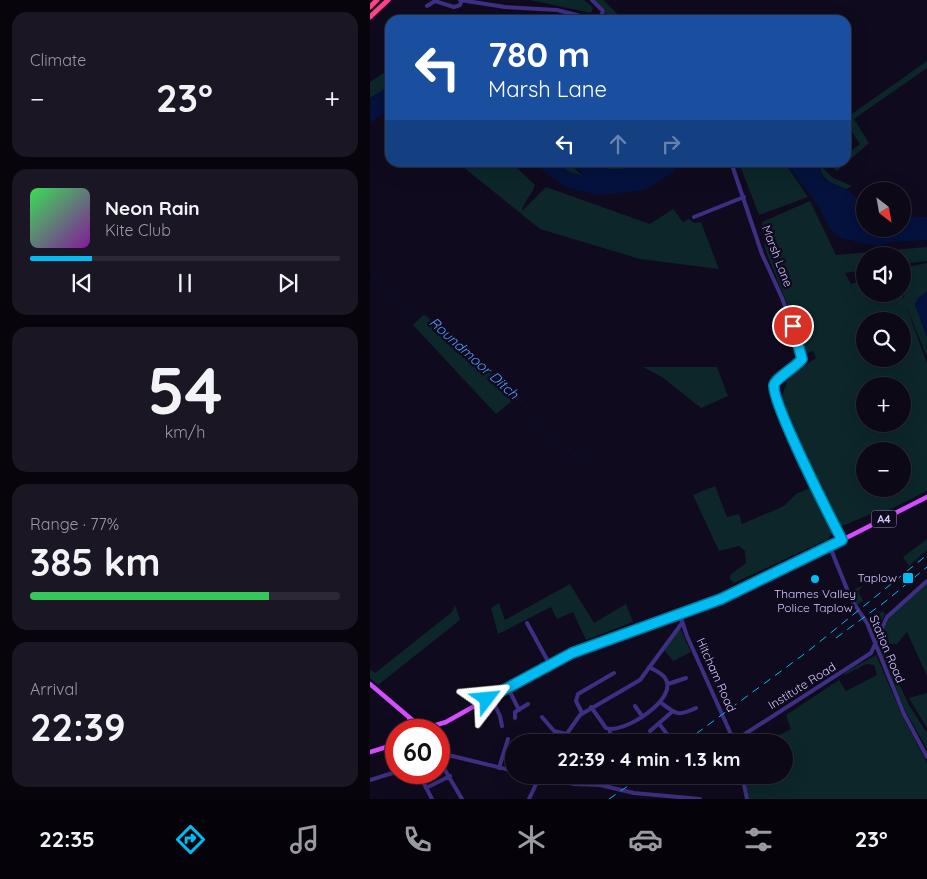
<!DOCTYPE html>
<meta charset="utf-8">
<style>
:root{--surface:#0c0816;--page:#1a1623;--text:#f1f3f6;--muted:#9a9aa1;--line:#2c2935;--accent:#00bcf2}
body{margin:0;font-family:Quicksand,sans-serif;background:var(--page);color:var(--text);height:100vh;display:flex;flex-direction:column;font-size:19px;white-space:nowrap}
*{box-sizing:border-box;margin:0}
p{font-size:16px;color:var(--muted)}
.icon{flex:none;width:28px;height:28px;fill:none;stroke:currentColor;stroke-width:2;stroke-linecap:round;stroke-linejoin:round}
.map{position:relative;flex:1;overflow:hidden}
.drawer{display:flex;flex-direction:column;gap:12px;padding:12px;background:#07040c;width:370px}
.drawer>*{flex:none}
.top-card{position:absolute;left:15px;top:15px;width:466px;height:152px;border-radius:15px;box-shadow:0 5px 20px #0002,0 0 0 1px var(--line);background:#1a4fa0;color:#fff;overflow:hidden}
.needle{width:32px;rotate:149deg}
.buttons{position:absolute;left:486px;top:182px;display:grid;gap:10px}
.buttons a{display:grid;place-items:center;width:55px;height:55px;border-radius:50%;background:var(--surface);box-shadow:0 5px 20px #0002,0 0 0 1px var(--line);font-size:25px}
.speed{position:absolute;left:15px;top:719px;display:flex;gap:10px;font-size:25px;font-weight:700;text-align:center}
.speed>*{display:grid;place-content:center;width:65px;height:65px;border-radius:50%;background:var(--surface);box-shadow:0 5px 20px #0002,0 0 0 1px var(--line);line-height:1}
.speed .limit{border:8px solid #d22;background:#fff;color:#111}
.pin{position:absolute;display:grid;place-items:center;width:42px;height:42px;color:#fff;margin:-21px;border:2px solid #fff;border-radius:50%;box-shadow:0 1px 5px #0007}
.me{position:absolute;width:55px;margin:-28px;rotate:61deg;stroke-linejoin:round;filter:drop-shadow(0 0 4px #0008)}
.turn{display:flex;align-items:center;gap:18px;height:105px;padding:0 20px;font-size:22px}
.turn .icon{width:65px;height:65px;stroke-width:2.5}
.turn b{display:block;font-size:35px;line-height:42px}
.lanes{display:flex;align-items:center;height:48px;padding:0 20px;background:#0003;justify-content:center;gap:25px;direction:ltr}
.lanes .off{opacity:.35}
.big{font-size:38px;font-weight:800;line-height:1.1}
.drawer .tile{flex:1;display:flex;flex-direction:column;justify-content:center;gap:8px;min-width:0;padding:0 18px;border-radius:15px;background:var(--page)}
.drawer .dial{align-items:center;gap:0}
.dial b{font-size:65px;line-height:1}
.song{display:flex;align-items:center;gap:15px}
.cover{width:60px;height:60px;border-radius:8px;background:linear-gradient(135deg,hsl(130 70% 55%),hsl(290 70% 35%))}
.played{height:5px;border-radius:2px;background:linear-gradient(90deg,var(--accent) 20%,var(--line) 20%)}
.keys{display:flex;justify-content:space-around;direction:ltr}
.heat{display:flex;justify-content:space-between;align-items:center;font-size:28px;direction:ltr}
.charge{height:8px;border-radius:4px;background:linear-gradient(90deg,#34c759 77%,var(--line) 0)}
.trip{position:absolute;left:135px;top:734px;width:288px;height:50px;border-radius:25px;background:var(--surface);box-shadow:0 5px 20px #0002,0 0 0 1px var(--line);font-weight:800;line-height:50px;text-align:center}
.dock{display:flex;height:80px;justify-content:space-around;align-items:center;background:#050309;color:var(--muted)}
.dock .icon{width:35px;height:35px}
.dock .active{color:var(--accent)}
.dock b{font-size:22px;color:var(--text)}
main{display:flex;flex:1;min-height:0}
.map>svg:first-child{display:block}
</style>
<main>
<section class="drawer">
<div class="tile"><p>Climate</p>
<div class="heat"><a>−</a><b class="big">23°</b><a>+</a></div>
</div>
<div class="tile">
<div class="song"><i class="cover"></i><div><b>Neon Rain</b><p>Kite Club</p></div></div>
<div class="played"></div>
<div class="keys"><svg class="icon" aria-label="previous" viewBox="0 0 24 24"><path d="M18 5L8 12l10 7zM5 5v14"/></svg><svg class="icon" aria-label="pause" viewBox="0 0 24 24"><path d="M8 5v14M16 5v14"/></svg><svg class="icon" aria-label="next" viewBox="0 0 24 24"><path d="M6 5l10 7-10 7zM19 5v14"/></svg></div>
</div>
<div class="tile dial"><b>54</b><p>km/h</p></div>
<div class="tile"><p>Range · 77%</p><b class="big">385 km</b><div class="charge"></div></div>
<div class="tile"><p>Arrival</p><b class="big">22:39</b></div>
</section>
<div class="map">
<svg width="557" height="799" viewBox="0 0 557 799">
<rect width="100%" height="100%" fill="#100a1e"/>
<path fill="#0c2629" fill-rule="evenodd" d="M160,0H214L223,7L221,13Z
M224,0H233L254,20H236L235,10Z
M124,15L208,20H116H123Z
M557,61V68L484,119L499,143L467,171L462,167L467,163L476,162V155L490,144L476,123V118Z
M20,69V86L0,98V82Z
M88,163H142L165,185C162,195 154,201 152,211L176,187L280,224L303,209L313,222L319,219L324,223L331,222L349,269L270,259L170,229Z
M184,163H199L213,176L202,173Z
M219,163H280C265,169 243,173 228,166L225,168Z
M369,163H415L438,197L389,215Z
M450,165L463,178L482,186L477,189C465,185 450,180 450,165Z
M440,201L466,255L557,247V261L533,264L532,256H495V270L475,273L481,284L495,280V294H532L534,299L533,268L557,263V292L548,298L546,307L557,337V357L535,303L557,363V491L515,512L503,513L470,527L411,399L419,376L446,358L443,351L437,353L395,249L392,222ZM495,321H532V359H495ZM495,386H532V424H495ZM495,451H532V489H495Z
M54,314L148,396L126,414L43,325Z
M273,367H347L358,396L331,408L292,377Z
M345,486L357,517L369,514L372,524L414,506L426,494L440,488L464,530L458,539L364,583L360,579V575L376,563L375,551L369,546L349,551L323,495Z
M557,539V550L539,566L533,557Z
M557,582V676L537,632L527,644H516L509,640L521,614Z
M200,584L224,623L256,604L263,622L216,640L203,612L187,619L181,607L128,634L121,608L129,603L135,620Z
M494,585L488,591L493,601L487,605L481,594L485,589Z
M85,605L90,620L8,685L0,678V669L5,673L82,612Z
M513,611L515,614L508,631L503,633L499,621Z
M310,628L321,652L303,661L293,649Z
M509,647H512L539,705L557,733V749L536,712Z
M506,655L532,715L557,763V799H379L374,775H414V742H395L421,729L416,715L469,680L476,691L507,675L504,665L496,664L475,675L474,673Z
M557,693V728L539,698Z"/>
<path fill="#04123d" d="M20,86V108L0,123V99Z
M163,163H184L202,173L211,176L212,173L199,163H219L225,168L228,166C245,173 262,167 279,163C288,160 301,162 311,163L301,174L275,190L229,195L197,188Z
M416,163H444L451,171L455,180L480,191L486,198L495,202V229H532L533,217H557V240L523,242L506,246L471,238L460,229L449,207Z
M557,292V337L545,304L548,298Z"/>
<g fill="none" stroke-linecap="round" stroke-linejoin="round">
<path stroke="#04123d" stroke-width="1" d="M0,273L46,314L58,316L147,395L176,432L225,470"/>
<path stroke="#3d3082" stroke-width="4" d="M90,0L135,7L187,10L226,20
M222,0L233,11L230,20
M57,6L65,1L84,7L90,5L92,0
M361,162L392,254L412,298L433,356L431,361L404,384L407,397L448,492L472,541
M324,217L374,197
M460,547L481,599L497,623L534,714L557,757
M310,615L317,636L364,741
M157,623L180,665
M298,684L316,678
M138,688L149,710
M121,697L130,716L132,726
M290,702C306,714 307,717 326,708
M265,706L272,716
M221,707L236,728C253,735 310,698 295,678C292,673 284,670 279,667
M212,713L206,701L208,694L244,673
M172,717L184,731L196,734
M145,718V712L158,704
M290,725L300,738
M280,731L303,711
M364,741L501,653L517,617L557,581
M191,742L210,715L270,680L312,623
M239,742L240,730
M262,742L268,738
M69,755H78L144,771
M69,760L92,799
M129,768L138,739
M48,772L62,799
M166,775L204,784L230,785L264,793L330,799
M372,775L377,799
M0,780L26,772
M56,788L80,776
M159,799L170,776"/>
<path stroke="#d34eff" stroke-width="4.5" d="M0,684L53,729
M39,718L45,730
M53,729L76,722L167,671L223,644L310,615L375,589L557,497
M0,752L26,744"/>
<path stroke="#ff4285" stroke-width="5" d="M0,7L7,0
M0,17L18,0"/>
<path stroke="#00bcf2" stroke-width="1" stroke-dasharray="8 6" stroke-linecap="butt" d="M466,638L516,601L557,567
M315,742L437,652L557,555
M239,799L274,775"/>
</g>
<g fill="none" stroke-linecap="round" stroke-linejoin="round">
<defs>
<path id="route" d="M117,699L202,653L351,599L472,540C461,519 401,401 404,385C406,378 427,366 432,359L423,326"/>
</defs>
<use href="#route" stroke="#007a9d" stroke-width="12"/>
<use href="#route" stroke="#00bcf2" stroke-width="9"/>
</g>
<g fill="#00bcf2" stroke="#100a1e" stroke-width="2">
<rect x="532" y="572" width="12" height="12" rx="2.5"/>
<circle cx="445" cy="579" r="5"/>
</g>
<g text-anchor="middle" stroke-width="5" stroke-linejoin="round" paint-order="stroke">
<rect fill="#100a1e" stroke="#998ebc" stroke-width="1" x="501.5" y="510.5" width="25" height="17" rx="4"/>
<g font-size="11" font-weight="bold" fill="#d4c7ff">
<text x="514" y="523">A4</text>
</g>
<g font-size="12" fill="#d4c7ff" stroke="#100a1e">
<text transform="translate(407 256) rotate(69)" y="4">Marsh Lane</text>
<text transform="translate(517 649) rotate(67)" y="4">Station Road</text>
<text transform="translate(346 675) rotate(66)" y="4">Hitcham Road</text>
<text transform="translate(432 686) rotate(-32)" y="4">Institute Road</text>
</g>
<g font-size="12" fill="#d4c7ff" stroke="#100a1e" text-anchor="end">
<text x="527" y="582">Taplow</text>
<text x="445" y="598" text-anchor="middle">Thames Valley<tspan x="445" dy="14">Police Taplow</tspan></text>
</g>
<g font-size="14" font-style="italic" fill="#559bff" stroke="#100a1e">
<text transform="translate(104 358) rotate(42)" y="5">Roundmoor Ditch</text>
</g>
</g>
</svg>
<div class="buttons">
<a><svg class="needle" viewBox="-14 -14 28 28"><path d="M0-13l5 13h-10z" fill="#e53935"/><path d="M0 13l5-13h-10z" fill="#9a9aa1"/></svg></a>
<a><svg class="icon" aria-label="sound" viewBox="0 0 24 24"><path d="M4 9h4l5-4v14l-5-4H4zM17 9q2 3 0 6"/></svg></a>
<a><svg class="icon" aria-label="search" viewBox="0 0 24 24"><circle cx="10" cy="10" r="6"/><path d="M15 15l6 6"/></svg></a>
<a>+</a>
<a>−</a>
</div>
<div class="speed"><div class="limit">60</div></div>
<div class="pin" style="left:423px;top:326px;background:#d93025"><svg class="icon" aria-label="arrive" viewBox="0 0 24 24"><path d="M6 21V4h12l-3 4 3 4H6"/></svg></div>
<svg class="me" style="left:117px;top:699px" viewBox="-20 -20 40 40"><path d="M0-17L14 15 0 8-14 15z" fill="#00bcf2" stroke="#fff" stroke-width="4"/></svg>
<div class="trip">22:39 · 4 min · 1.3 km</div>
<div class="top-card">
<div class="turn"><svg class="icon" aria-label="left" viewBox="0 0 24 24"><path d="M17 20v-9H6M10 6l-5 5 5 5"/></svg><div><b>780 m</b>Marsh Lane</div></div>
<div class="lanes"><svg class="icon" aria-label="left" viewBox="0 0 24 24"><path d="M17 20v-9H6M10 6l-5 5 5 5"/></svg><svg class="icon off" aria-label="ahead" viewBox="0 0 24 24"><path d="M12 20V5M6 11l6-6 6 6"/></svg><svg class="icon off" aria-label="right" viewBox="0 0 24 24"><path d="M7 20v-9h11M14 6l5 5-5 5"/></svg></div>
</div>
</div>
</main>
<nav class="dock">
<b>22:35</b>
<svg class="icon active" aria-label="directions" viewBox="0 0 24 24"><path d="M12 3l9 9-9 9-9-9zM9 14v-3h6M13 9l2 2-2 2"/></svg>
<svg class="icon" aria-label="music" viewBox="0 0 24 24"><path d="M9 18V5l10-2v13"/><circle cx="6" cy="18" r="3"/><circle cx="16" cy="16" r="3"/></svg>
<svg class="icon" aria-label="phone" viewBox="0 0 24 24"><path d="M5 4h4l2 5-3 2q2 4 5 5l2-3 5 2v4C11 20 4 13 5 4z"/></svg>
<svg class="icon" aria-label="climate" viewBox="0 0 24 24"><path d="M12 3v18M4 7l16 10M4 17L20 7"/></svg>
<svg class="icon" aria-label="car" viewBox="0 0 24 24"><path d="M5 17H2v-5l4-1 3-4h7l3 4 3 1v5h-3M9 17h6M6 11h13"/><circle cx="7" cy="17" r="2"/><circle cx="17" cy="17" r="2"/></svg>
<svg class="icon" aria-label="filters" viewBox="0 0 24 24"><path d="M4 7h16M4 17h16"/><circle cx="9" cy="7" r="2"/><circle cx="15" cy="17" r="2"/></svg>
<b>23°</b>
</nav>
